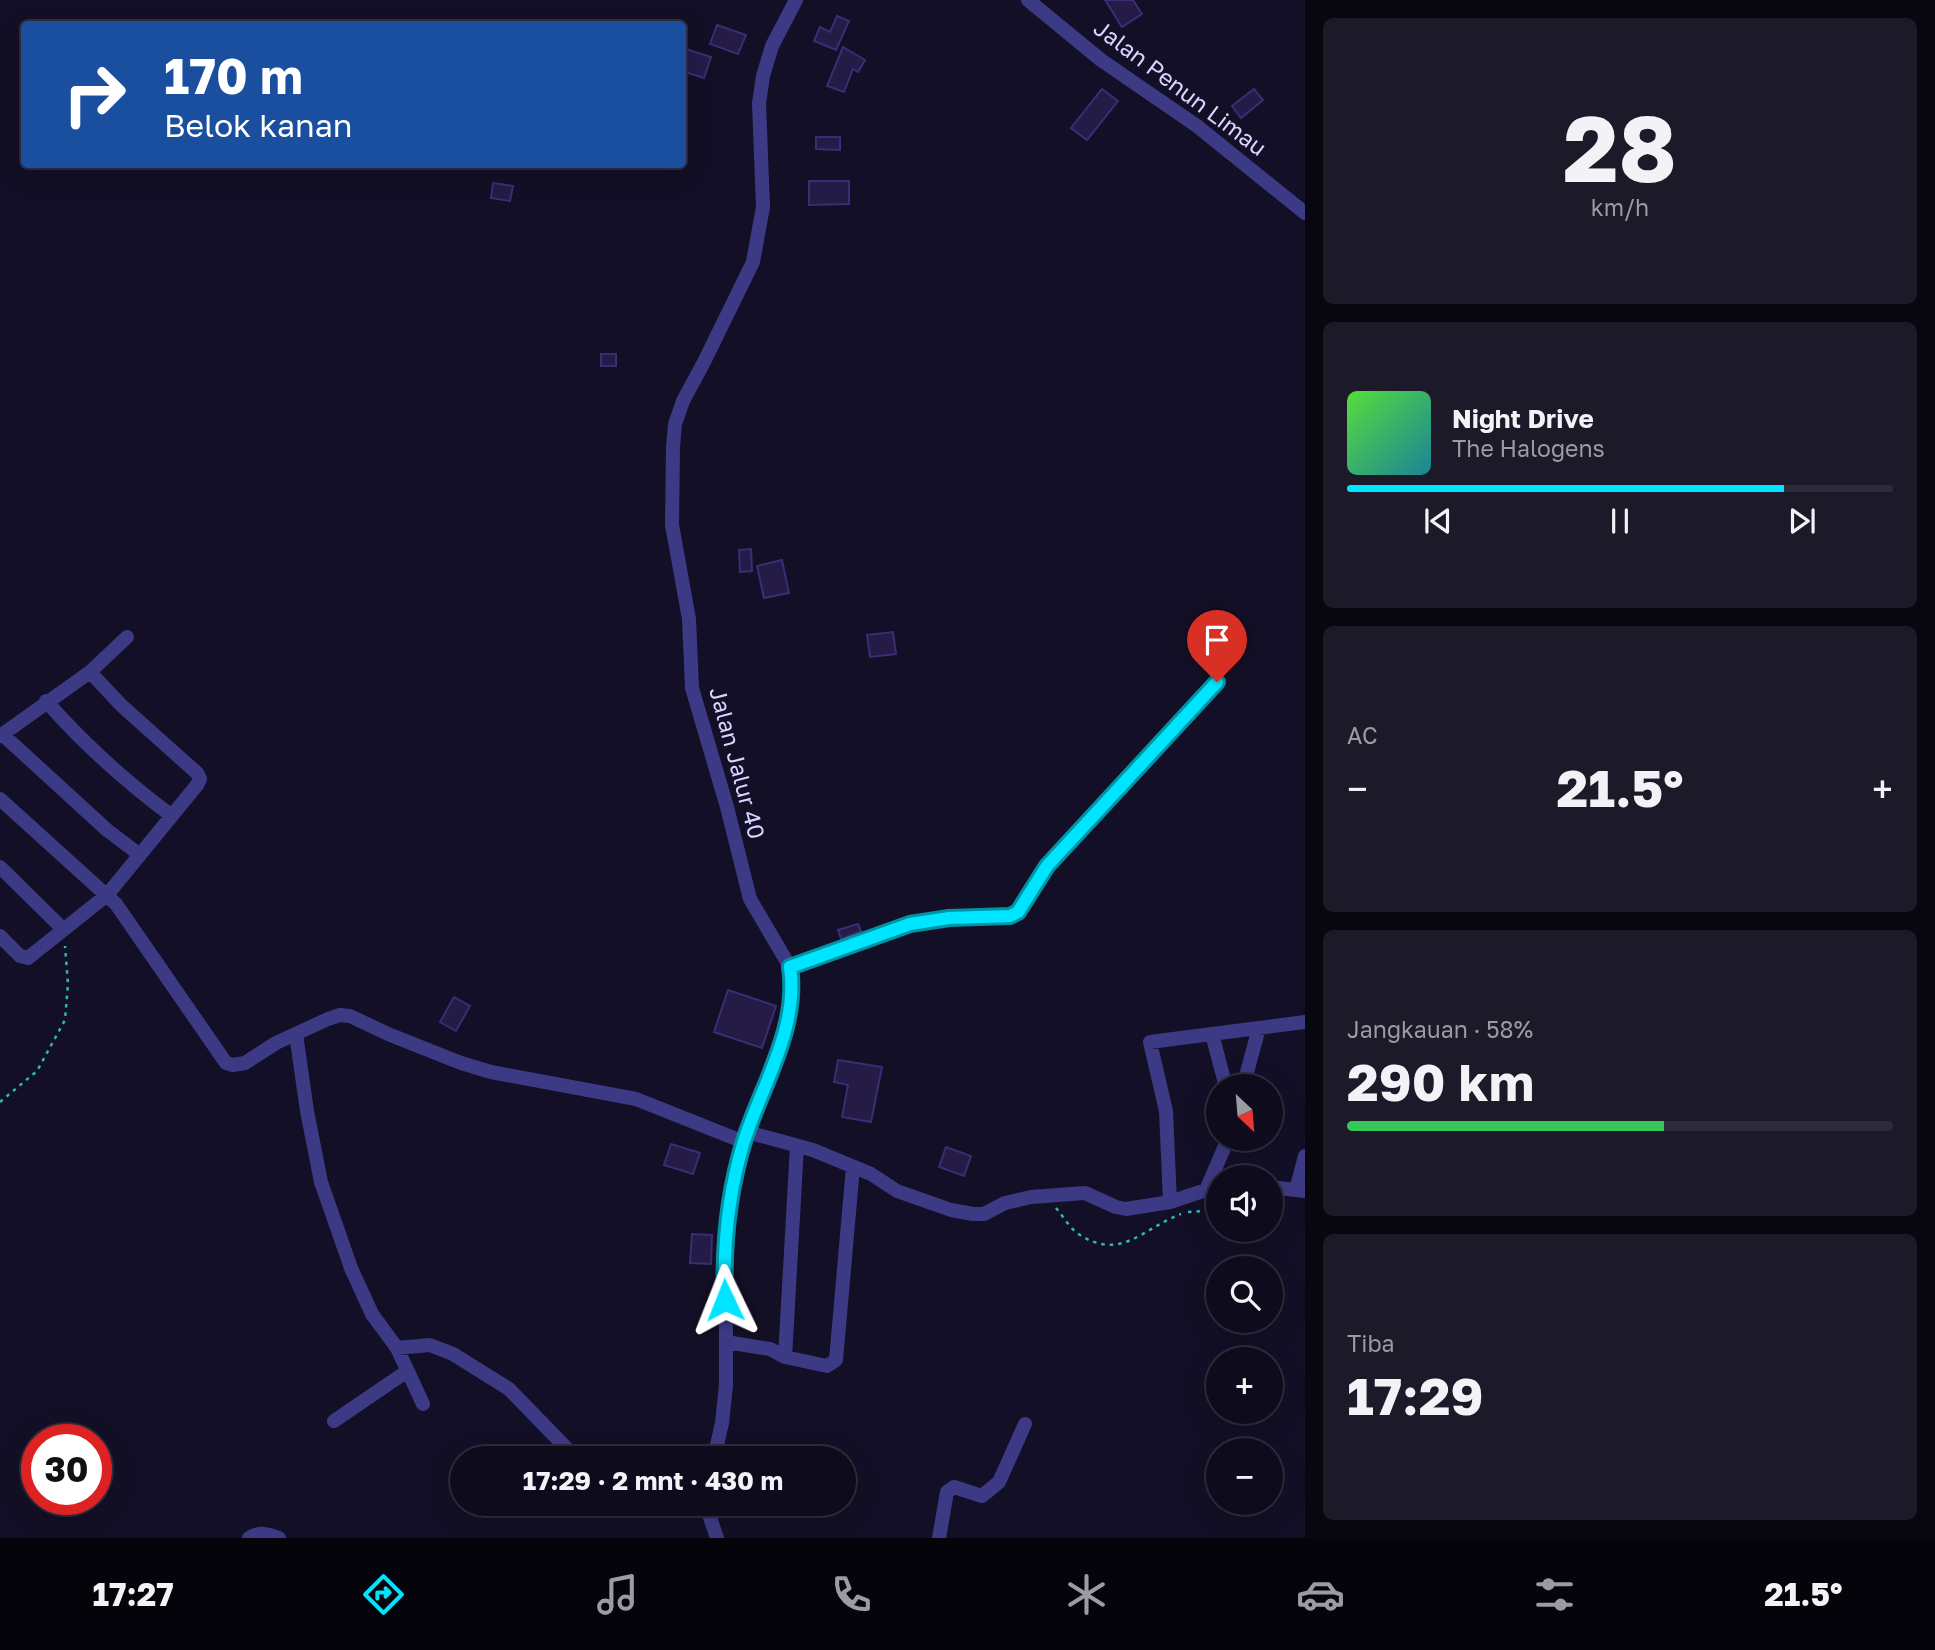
<!DOCTYPE html>
<html lang="id">
<meta charset="utf-8">
<style>
:root{--surface:#0e0b1c;--page:#1c1929;--text:#f1f3f6;--muted:#9b9ba3;--line:#2e2b3b;--accent:#00e5ff}
body{margin:0;font-family:"Golos Text",sans-serif;background:var(--page);color:var(--text);height:100vh;display:flex;flex-direction:column;font-size:26px;white-space:nowrap}
*{box-sizing:border-box;margin:0}
p{font-size:23px;color:var(--muted)}
.icon{flex:none;width:38px;height:38px;fill:none;stroke:currentColor;stroke-width:2;stroke-linecap:round;stroke-linejoin:round}
.map{position:relative;flex:1;overflow:hidden}
.panel{display:flex;flex-direction:column;gap:18px;padding:18px;background:#08060f;width:630px}
.panel>*{flex:none}
.top-card{position:absolute;left:21px;top:21px;width:665px;height:147px;border-radius:7px;box-shadow:0 7px 28px #0002,0 0 0 2px var(--line);background:#1a4fa0;color:#fff;overflow:hidden}
.needle{width:46px;rotate:154deg}
.fabs{position:absolute;left:1206px;top:1074px;display:grid;gap:14px}
.fabs a{display:grid;place-items:center;width:77px;height:77px;border-radius:50%;background:var(--surface);box-shadow:0 7px 28px #0002,0 0 0 2px var(--line);font-size:35px}
.speed{position:absolute;left:21px;top:1424px;display:flex;gap:14px;font-size:35px;font-weight:700;text-align:center}
.speed>*{display:grid;place-content:center;width:91px;height:91px;border-radius:50%;background:var(--surface);box-shadow:0 7px 28px #0002,0 0 0 2px var(--line);line-height:1}
.speed .limit{border:10px solid #d22;background:#fff;color:#111}
.pin{position:absolute;display:grid;place-items:center;width:60px;height:60px;color:#fff;margin:-72px -30px;border-radius:50% 50% 50% 0;rotate:-45deg;box-shadow:0 0 7px #0007}
.pin .icon{rotate:45deg}
.me{position:absolute;width:77px;margin:-38px;rotate:358deg;stroke-linejoin:round;filter:drop-shadow(0 0 5px #0008)}
.turn{display:flex;align-items:center;gap:24px;height:147px;padding:0 28px;font-size:32px}
.turn .icon{width:91px;height:91px;stroke-width:2.5}
.turn b{display:block;font-size:49px;line-height:60px}
.big{font-size:52px;font-weight:700;line-height:1.1}
.panel .tile{flex:1;display:flex;flex-direction:column;justify-content:center;gap:10px;min-width:0;padding:0 24px;border-radius:10px;background:var(--page)}
.panel .dial{align-items:center;gap:0}
.dial b{font-size:91px;line-height:1}
.song{display:flex;align-items:center;gap:21px}
.cover{width:84px;height:84px;border-radius:10px;background:linear-gradient(135deg,hsl(110 70% 55%),hsl(190 70% 35%))}
.played{height:7px;border-radius:4px;background:linear-gradient(90deg,var(--accent) 80%,var(--line) 80%)}
.keys{display:flex;justify-content:space-around;direction:ltr}
.heat{display:flex;justify-content:space-between;align-items:center;font-size:38px;direction:ltr}
.charge{height:10px;border-radius:5px;background:linear-gradient(90deg,#34c759 58%,var(--line) 0)}
.trip{position:absolute;left:450px;top:1446px;width:406px;height:70px;border-radius:35px;background:var(--surface);box-shadow:0 7px 28px #0002,0 0 0 2px var(--line);font-weight:700;line-height:70px;text-align:center}
.tab-bar{display:flex;height:112px;justify-content:space-around;align-items:center;background:#06040b;color:var(--muted)}
.tab-bar .icon{width:49px;height:49px}
.tab-bar .on{color:var(--accent)}
.tab-bar b{font-size:32px;color:var(--text)}
main{display:flex;flex:1;min-height:0}
.map>svg:first-child{display:block}
</style>
<main>
<div class="map">
<svg width="1305" height="1538" viewBox="0 0 1305 1538">
<rect width="100%" height="100%" fill="#130f26"/>
<path fill="#241b47" stroke="#3b2d73" stroke-width="2" d="M1105,0H1133L1142,14L1122,27Z
M837,16L849,21L836,50L814,41L820,27L830,32Z
M717,25L746,35L738,54L710,44Z
M843,47L865,60L858,72L853,69L844,92L827,86Z
M686,49L711,57L704,78L682,71V59Z
M1102,89L1118,101L1087,140L1071,128Z
M1254,89L1263,100L1241,118L1232,106Z
M816,137H840V150L816,149Z
M809,181H849V204L809,205Z
M493,183L513,186L510,201L491,198Z
M601,354H616V366H601Z
M751,549L752,571L740,572L739,550Z
M782,560L789,593L764,598L757,566Z
M893,632L896,654L870,657L867,635Z
M858,924L861,931L841,939L838,930Z
M728,990L776,1006L762,1048L714,1032Z
M454,997L470,1006L456,1031L440,1022Z
M838,1060L882,1067L871,1122L842,1117L848,1085L834,1082Z
M671,1144L700,1153L693,1174L664,1165Z
M946,1147L971,1156L964,1176L939,1167Z
M692,1234L712,1235L711,1264L690,1263Z"/>
<g fill="none" stroke-linecap="round" stroke-linejoin="round">
<path stroke="#2fb8b0" stroke-width="2.5" stroke-dasharray="3.5 5" stroke-linecap="butt" d="M0,1102L37,1071L65,1020L68,984L65,946
M1056,1208C1063,1216 1069,1227 1077,1233C1120,1263 1143,1228 1181,1214
M1188,1212L1218,1210"/>
<path stroke="#3d3a85" stroke-width="14" d="M1028,0L1101,60L1197,126L1305,213
M46,701C84,744 126,782 172,816
M2,734L107,830L140,855
M0,736L90,672L127,637
M0,799L116,904L226,1063L233,1065L245,1063L276,1043L328,1019L340,1015L350,1016L388,1034L461,1063L491,1072L636,1099L744,1142
M0,867L63,929
M0,936L20,956L28,958L107,895L197,785L200,779L197,773L122,706L90,672
M790,967L910,924L949,918L1010,917L1018,912L1047,866L1217,682
M296,1034L307,1111L321,1182L351,1268L372,1314L397,1348L430,1345L453,1354L509,1389L576,1458
M1212,1034L1226,1087
M1243,1087L1259,1028
M747,1132L813,1150L871,1174L897,1191L951,1210L973,1214H984L1005,1203L1031,1197L1085,1193L1116,1207L1126,1209L1170,1202L1206,1190L1218,1189
M1270,1187L1304,1191
M1206,1190L1228,1139
M1296,1190L1305,1156
M1170,1202L1166,1111L1150,1042L1305,1022
M726,1342L770,1349L785,1357L827,1366L836,1360L853,1167
M397,1348L423,1404
M785,1357L797,1146
M334,1421L406,1372
M714,1458L722,1423L726,1385V1227L744,1142L787,1022L792,983L790,967L750,899L727,807L692,688L689,619L672,525L673,447L675,424L683,401L704,362L753,262L763,207L759,103L763,76L772,46L796,0
M705,1503L717,1538
M249,1538C259,1531 268,1534 279,1538
M939,1538L947,1492L954,1487L982,1496L999,1482L1025,1424"/>
</g>
<g fill="none" stroke-linecap="round" stroke-linejoin="round">
<defs>
<path id="route" d="M725,1300C723,1246 728,1193 744,1141C762,1085 799,1028 790,967L910,924L949,918L1010,916L1018,912L1047,866L1217,682"/>
</defs>
<use href="#route" stroke="#0095a6" stroke-width="18"/>
<use href="#route" stroke="#00e5ff" stroke-width="12"/>
</g>
<g text-anchor="middle" stroke-width="7" stroke-linejoin="round" paint-order="stroke">
<g font-size="23" fill="#d9d4ff" stroke="#130f26">
<text transform="translate(1180 88) rotate(37)" y="8">Jalan Penun Limau</text>
<text transform="translate(737 763) rotate(75)" y="8">Jalan Jalur 40</text>
</g>
</g>
</svg>
<div class="fabs">
<a><svg class="needle" viewBox="-14 -14 28 28"><path d="M0-13l5 13h-10z" fill="#e53935"/><path d="M0 13l5-13h-10z" fill="#9b9ba3"/></svg></a>
<a><svg class="icon" aria-label="sound" viewBox="0 0 24 24"><path d="M4 9h4l5-4v14l-5-4H4zM17 9q2 3 0 6"/></svg></a>
<a><svg class="icon" aria-label="search" viewBox="0 0 24 24"><circle cx="10" cy="10" r="6"/><path d="M15 15l6 6"/></svg></a>
<a>+</a>
<a>−</a>
</div>
<div class="speed"><div class="limit">30</div></div>
<div class="pin" style="left:1217px;top:682px;background:#d93025"><svg class="icon" aria-label="arrive" viewBox="0 0 24 24"><path d="M6 21V4h12l-3 4 3 4H6"/></svg></div>
<svg class="me" style="left:725px;top:1300px" viewBox="-20 -20 40 40"><path d="M0-17L14 15 0 8-14 15z" fill="#00e5ff" stroke="#fff" stroke-width="4"/></svg>
<div class="trip">17:29 · 2 mnt · 430 m</div>
<div class="top-card">
<div class="turn"><svg class="icon" aria-label="right" viewBox="0 0 24 24"><path d="M7 20v-9h11M14 6l5 5-5 5"/></svg><div><b>170 m</b>Belok kanan</div></div>
</div>
</div>
<section class="panel">
<div class="tile dial"><b>28</b><p>km/h</p></div>
<div class="tile">
<div class="song"><i class="cover"></i><div><b>Night Drive</b><p>The Halogens</p></div></div>
<div class="played"></div>
<div class="keys"><svg class="icon" aria-label="previous" viewBox="0 0 24 24"><path d="M18 5L8 12l10 7zM5 5v14"/></svg><svg class="icon" aria-label="pause" viewBox="0 0 24 24"><path d="M8 5v14M16 5v14"/></svg><svg class="icon" aria-label="next" viewBox="0 0 24 24"><path d="M6 5l10 7-10 7zM19 5v14"/></svg></div>
</div>
<div class="tile"><p>AC</p>
<div class="heat"><a>−</a><b class="big">21.5°</b><a>+</a></div>
</div>
<div class="tile"><p>Jangkauan · 58%</p><b class="big">290 km</b><div class="charge"></div></div>
<div class="tile"><p>Tiba</p><b class="big">17:29</b></div>
</section>
</main>
<nav class="tab-bar">
<b>17:27</b>
<svg class="icon on" aria-label="directions" viewBox="0 0 24 24"><path d="M12 3l9 9-9 9-9-9zM9 14v-3h6M13 9l2 2-2 2"/></svg>
<svg class="icon" aria-label="music" viewBox="0 0 24 24"><path d="M9 18V5l10-2v13"/><circle cx="6" cy="18" r="3"/><circle cx="16" cy="16" r="3"/></svg>
<svg class="icon" aria-label="phone" viewBox="0 0 24 24"><path d="M5 4h4l2 5-3 2q2 4 5 5l2-3 5 2v4C11 20 4 13 5 4z"/></svg>
<svg class="icon" aria-label="climate" viewBox="0 0 24 24"><path d="M12 3v18M4 7l16 10M4 17L20 7"/></svg>
<svg class="icon" aria-label="car" viewBox="0 0 24 24"><path d="M5 17H2v-5l4-1 3-4h7l3 4 3 1v5h-3M9 17h6M6 11h13"/><circle cx="7" cy="17" r="2"/><circle cx="17" cy="17" r="2"/></svg>
<svg class="icon" aria-label="filters" viewBox="0 0 24 24"><path d="M4 7h16M4 17h16"/><circle cx="9" cy="7" r="2"/><circle cx="15" cy="17" r="2"/></svg>
<b>21.5°</b>
</nav>
